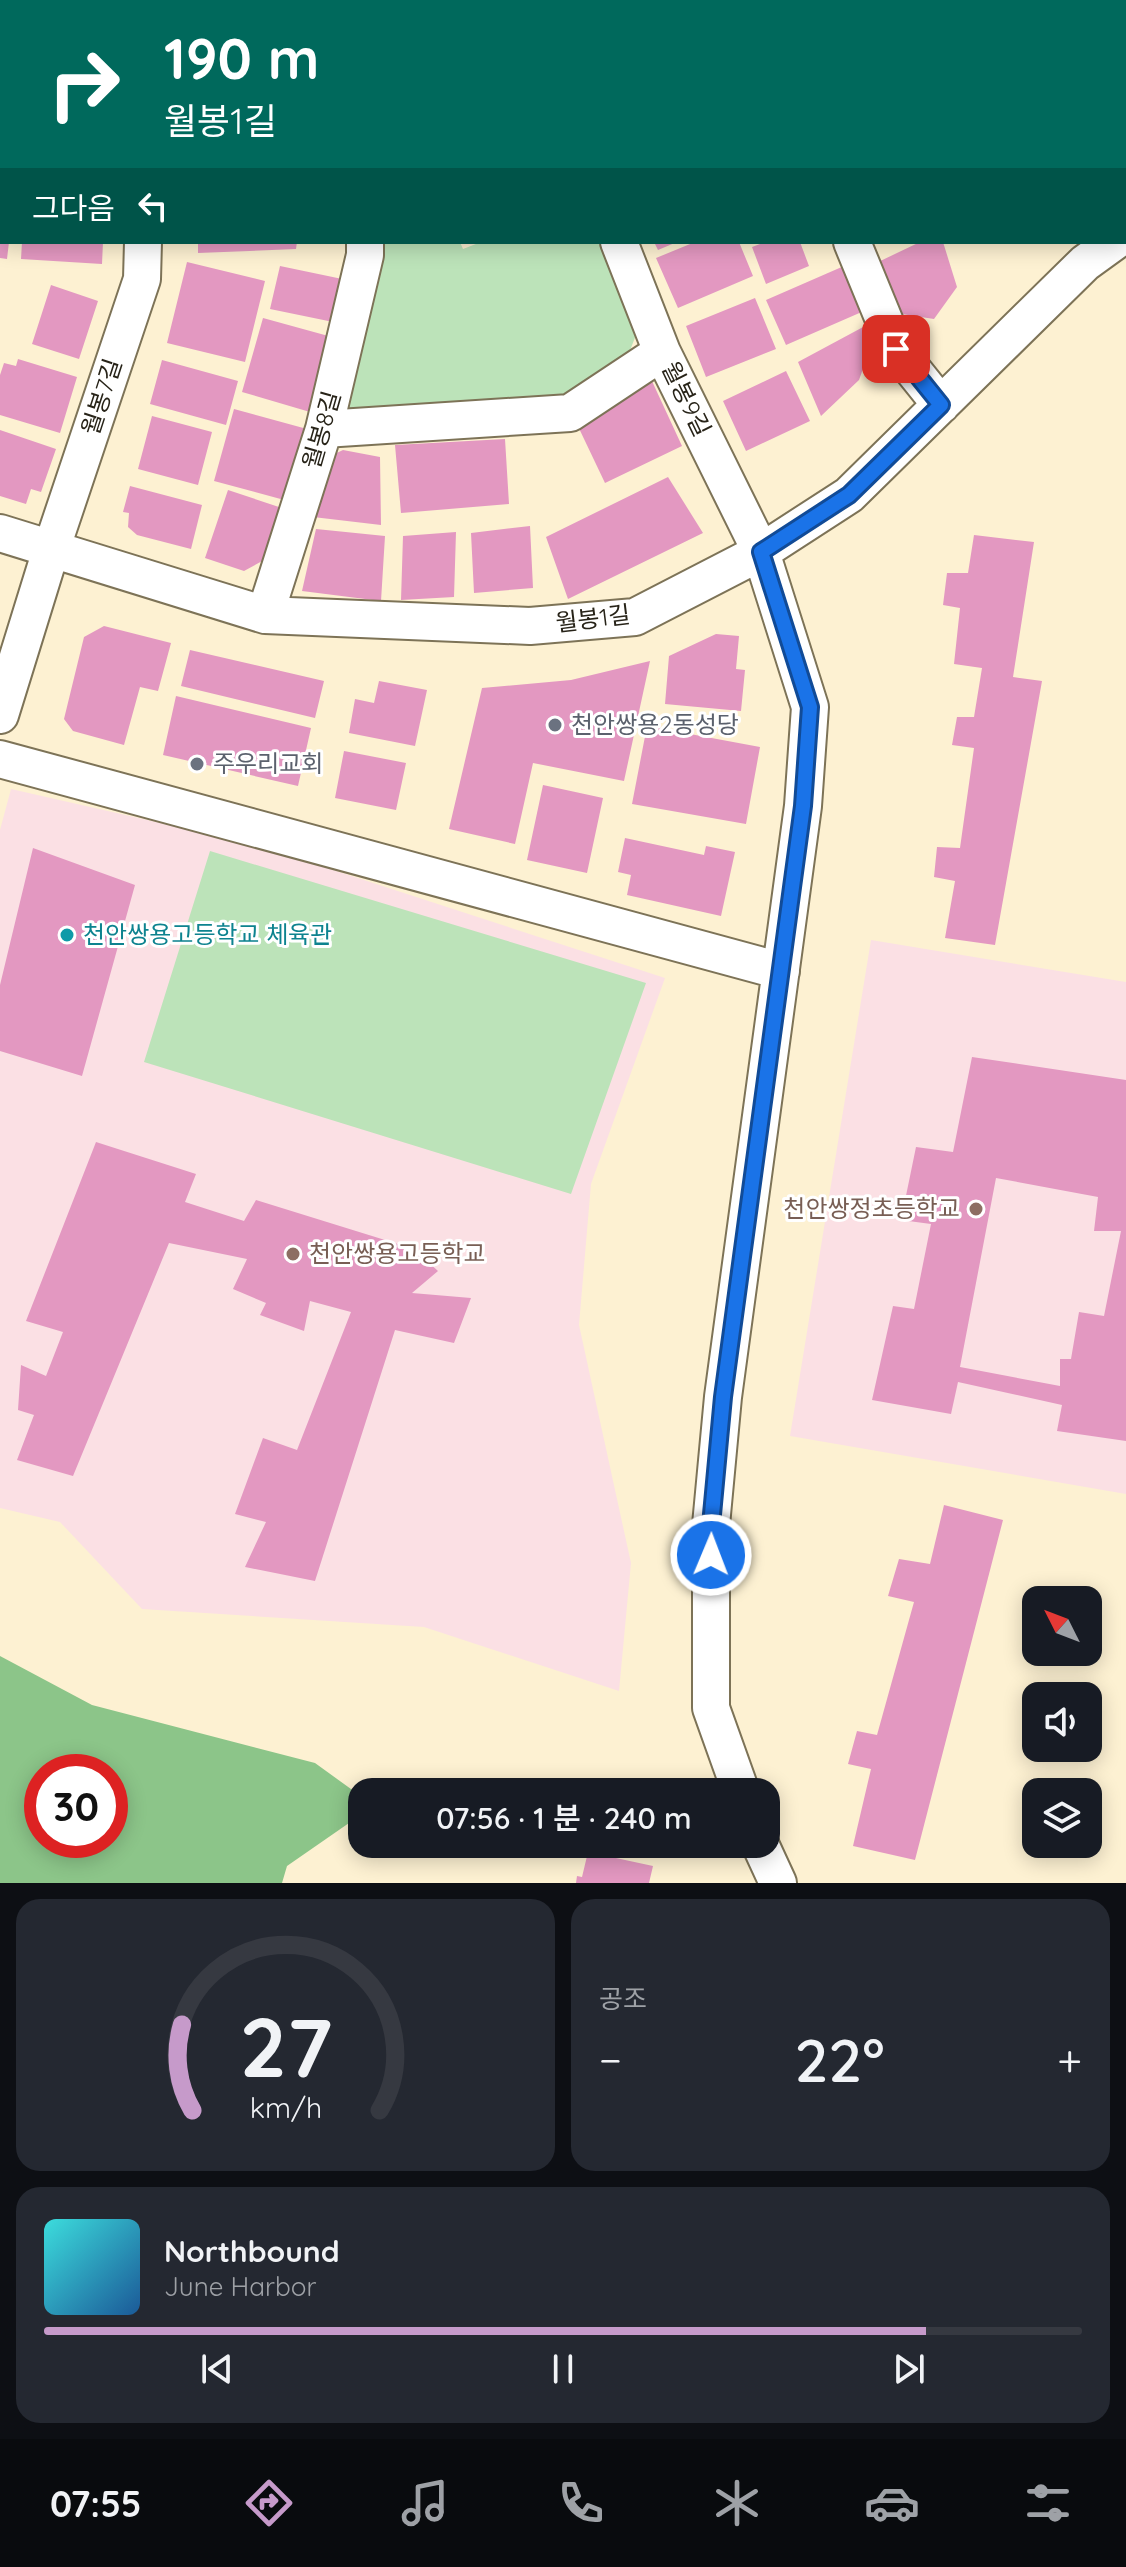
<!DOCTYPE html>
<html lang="ko">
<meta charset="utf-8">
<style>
:root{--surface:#171b24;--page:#242831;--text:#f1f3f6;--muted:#9ea1a6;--line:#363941;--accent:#c69aca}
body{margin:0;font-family:Quicksand,"Noto Sans KR",sans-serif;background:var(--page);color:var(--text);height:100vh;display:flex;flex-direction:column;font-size:30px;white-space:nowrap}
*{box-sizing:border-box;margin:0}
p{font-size:26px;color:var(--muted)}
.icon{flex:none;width:44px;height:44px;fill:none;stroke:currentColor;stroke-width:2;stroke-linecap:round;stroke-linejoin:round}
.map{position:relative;height:1883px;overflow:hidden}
.drawer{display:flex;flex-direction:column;gap:16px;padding:16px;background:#0d0f14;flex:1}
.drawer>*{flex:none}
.guide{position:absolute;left:0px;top:0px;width:1126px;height:244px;box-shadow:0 4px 20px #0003;background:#00695c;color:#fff;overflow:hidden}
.needle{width:52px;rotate:312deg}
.buttons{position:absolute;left:1022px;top:1586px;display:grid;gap:16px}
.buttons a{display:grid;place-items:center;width:80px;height:80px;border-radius:16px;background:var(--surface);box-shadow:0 4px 20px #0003;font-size:40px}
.speed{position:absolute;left:24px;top:1754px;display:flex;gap:16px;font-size:40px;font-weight:700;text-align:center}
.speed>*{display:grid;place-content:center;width:104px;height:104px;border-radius:50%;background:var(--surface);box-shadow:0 4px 20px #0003;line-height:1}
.speed .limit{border:12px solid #d22;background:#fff;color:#111}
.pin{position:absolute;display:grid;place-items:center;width:68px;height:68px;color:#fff;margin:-34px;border-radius:16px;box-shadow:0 4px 12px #0006}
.me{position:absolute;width:88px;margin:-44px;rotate:1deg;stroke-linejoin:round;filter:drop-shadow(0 0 6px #0008)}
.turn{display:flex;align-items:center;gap:28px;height:168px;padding:0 32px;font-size:36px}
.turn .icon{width:104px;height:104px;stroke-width:2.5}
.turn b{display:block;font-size:56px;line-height:68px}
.then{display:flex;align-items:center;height:76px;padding:0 32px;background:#0003;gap:16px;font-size:30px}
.big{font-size:60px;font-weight:600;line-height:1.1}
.drawer .tile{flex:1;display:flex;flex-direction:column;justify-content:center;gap:12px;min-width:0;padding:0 28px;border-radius:24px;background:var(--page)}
.drawer .dial{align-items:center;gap:0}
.dial svg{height:208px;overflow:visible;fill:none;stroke:var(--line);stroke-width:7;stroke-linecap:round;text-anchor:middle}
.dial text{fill:var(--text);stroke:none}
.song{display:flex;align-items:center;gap:24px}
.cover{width:96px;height:96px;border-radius:12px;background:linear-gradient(135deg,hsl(180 70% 55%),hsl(210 70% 35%))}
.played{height:8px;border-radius:4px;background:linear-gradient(90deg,var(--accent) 85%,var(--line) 85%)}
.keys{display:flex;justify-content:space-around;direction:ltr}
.heat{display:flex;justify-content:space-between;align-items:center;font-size:44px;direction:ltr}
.drawer .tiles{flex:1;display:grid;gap:16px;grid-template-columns:1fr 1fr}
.tile:last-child{grid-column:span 2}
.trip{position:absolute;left:348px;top:1778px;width:432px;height:80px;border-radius:24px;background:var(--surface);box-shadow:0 4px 20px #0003;font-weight:600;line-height:80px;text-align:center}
.tab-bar{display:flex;height:128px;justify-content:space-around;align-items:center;background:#090b0e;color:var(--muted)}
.tab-bar .icon{width:56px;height:56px}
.tab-bar .current{color:var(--accent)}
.tab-bar b{font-size:36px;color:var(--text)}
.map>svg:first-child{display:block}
</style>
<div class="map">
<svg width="1126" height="1883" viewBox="0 0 1126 1883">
<rect width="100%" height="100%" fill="#fdf1d2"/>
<path fill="#fbe0e4" d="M11,789L253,844L665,978L591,1184L579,1325L631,1563L619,1691L424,1627L142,1609L60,1522L0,1508V830Z
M871,940L1126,982V1494L790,1436Z"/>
<path fill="#bce3b9" d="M373,242H460L463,249L481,242H607L640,325L625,363L566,403L349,415L341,407Z
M210,851L646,983L571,1194L144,1062Z"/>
<path fill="#8cc589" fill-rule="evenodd" d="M0,1656L92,1705L315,1763L362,1797V1814L287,1866L282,1883H0ZM42,1772H110V1840H42Z"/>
<path fill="#e398c1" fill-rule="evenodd" d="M0,242H9L7,259L0,258Z
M22,242H103L102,264L21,259Z
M198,242H297L296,249L198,253Z
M654,242H677L658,250Z
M695,242H739L753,276L678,308L656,258Z
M765,242H800L809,266L766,284L752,247Z
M920,242H943L957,287L934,319L895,313L874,264Z
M187,262L265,281L245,362L167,343Z
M280,266L347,280L338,323L270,309Z
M844,266L864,311L786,345L766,300Z
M51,285L98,301L79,359L32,344Z
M755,298L776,349L706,377L686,326Z
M263,318L332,337L310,412L242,392Z
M865,326L869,352L859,380L821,416L798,362Z
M18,359L77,377L60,433L0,415V375L4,363L16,366Z
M162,360L238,381L226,425L150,404Z
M786,371L810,421L746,451L723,401Z
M651,379L682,446L605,483L575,420Z
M234,409L307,429L288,501L214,481Z
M152,416L212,432L198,485L138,469Z
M0,430L56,449L41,492L31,489L26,504L0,496Z
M505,439L509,504L401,513L395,445Z
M343,450L380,457L381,525L313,517L326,458Z
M668,477L703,533L568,599L546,537Z
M130,486L202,505L191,549L137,535L128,527L129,513L123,512Z
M228,490L288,510L273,555L244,571L205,558Z
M530,526L533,588L474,593L471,533Z
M316,529L385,536L381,601L302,591Z
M456,532L454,597L401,600L403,536Z
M974,535L1034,542L1013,677L1042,681L995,945L945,938L955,881L934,877L937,847L960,848L974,748L952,745L957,717H974L982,668L954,664L960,608L943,605L947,573H968Z
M104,626L171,643L158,691L140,687L124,745L73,731L64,719L84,637Z
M716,634L739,636L736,669L745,670L741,711L665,704L669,656Z
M190,650L324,681L315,718L181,686Z
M650,661L624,781L533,763L515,844L449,829L482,688L571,680Z
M379,681L427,690L415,746L349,733L355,699L374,703Z
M176,696L311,728L298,786L163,755Z
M647,726L760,747L746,824L632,804Z
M344,751L406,763L396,810L335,798Z
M543,785L603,798L587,873L527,860Z
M625,838L704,855L706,846L735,852L721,916L627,895L631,875L618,872Z
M33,848L135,885L82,1076L0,1051V985Z
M972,1057L1126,1080V1441L1057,1431L1062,1405L958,1382L951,1414L872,1400L893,1306L914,1309L931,1224L901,1220L916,1147L953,1152ZM996,1178L1098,1197L1094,1231H1121L1104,1316L1079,1312L1071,1359H1060V1386L960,1367Z
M96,1142L196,1174L185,1202L244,1221L256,1200L414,1249L438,1271L412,1293L471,1298L454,1343L395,1330L315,1581L245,1567L266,1522L235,1514L263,1438L297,1450L351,1312L310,1301L304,1331L260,1315L266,1303L233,1289L247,1259L169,1243L73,1476L17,1460L34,1415L18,1410L21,1365L46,1376L63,1332L26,1321Z
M944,1505L1003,1520L915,1860L853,1846L871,1769L848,1764L857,1731L877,1735L914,1602L888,1596L899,1559L930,1564Z
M588,1852L653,1866L649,1883H576L577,1876L582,1877Z"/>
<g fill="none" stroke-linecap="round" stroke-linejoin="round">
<defs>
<path id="minor" d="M83,0L84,2
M306,0L307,2
M523,0V2
M976,0L977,2
M735,2L741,0
M619,242L662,352L761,552L810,707L803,806L723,1397L711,1525V1708L741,1792
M852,242L896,349L941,405
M324,429L570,413L662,352
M0,533L265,615L530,626L635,617L761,552L849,495L1085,263L1114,242
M265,615L324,429L365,255V242
M0,715L51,550L142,279L143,242
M0,759L781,971
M760,1844L778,1883"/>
</defs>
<use href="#minor" stroke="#7d7357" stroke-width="40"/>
<use href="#minor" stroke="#fff" stroke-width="36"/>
</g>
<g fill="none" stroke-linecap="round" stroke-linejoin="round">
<defs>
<path id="route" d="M711,1555V1525L723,1397L803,806L810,707L761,552L849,495L941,405L896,349"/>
</defs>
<use href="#route" stroke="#114b97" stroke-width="20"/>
<use href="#route" stroke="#1a73e8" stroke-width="14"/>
</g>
<g fill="#6b7280" stroke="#fff" stroke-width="3">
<circle cx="555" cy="725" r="8"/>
<circle cx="197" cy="764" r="8"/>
</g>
<circle fill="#0f9aa8" stroke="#fff" stroke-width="3" cx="67" cy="935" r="8"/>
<g fill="#8d6e63" stroke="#fff" stroke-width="3">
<circle cx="976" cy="1209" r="8"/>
<circle cx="293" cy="1254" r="8"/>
</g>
<g text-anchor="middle" stroke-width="6" stroke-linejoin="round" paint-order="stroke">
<g font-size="24" fill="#272318" stroke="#fff">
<text transform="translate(102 397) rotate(-72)" y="8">월봉7길</text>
<text transform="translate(686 399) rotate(64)" y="8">월봉9길</text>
<text transform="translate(322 430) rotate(-74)" y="8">월봉8길</text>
<text transform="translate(593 619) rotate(-7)" y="8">월봉1길</text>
</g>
<g font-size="24" fill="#5b616d" stroke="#fff" text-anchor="start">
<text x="571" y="733">천안쌍용2동성당</text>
<text x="213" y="772">주우리교회</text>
</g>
<g font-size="24" fill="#0d838f" stroke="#fff" text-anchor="start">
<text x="83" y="943">천안쌍용고등학교 체육관</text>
</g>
<g font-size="24" fill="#785e54" stroke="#fff" text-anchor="end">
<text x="960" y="1217">천안쌍정초등학교</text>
<text x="309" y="1262" text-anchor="start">천안쌍용고등학교</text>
</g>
</g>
</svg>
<div class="buttons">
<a><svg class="needle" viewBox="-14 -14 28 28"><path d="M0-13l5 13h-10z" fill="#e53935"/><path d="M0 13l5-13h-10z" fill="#9ea1a6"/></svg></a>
<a><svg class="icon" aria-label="sound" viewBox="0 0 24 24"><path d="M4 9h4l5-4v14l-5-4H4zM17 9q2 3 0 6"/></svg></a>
<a><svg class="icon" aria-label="layers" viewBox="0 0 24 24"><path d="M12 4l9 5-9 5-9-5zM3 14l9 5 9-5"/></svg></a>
</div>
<div class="speed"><div class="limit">30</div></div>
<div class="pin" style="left:896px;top:349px;background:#d93025"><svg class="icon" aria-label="arrive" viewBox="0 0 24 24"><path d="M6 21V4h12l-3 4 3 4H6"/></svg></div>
<svg class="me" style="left:711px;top:1555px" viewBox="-20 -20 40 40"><circle r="17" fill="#1a73e8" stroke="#fff" stroke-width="3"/><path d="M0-11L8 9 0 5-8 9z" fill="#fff"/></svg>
<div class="trip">07:56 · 1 분 · 240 m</div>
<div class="guide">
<div class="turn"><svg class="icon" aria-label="right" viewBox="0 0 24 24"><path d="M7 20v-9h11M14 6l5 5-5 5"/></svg><div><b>190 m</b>월봉1길</div></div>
<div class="then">그다음<svg class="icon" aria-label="left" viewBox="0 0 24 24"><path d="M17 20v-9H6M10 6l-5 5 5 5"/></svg></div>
</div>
</div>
<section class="drawer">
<div class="tiles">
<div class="tile dial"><svg viewBox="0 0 100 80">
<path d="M14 69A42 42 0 1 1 86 69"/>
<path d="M14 69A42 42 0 0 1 10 36" stroke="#c69aca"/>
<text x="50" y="56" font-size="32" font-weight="700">27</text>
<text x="50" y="72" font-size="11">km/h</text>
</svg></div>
<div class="tile"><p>공조</p>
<div class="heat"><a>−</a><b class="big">22°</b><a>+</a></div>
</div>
<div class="tile">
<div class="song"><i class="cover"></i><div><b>Northbound</b><p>June Harbor</p></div></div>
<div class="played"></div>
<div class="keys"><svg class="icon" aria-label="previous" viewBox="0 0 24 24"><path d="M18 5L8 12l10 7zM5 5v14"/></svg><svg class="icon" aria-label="pause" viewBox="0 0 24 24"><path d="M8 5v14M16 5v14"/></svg><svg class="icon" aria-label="next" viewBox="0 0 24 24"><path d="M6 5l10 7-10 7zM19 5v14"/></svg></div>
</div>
</div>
</section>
<nav class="tab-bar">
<b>07:55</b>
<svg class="icon current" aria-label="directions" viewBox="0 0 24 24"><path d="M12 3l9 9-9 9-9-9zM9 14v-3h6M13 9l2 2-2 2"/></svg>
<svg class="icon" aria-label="music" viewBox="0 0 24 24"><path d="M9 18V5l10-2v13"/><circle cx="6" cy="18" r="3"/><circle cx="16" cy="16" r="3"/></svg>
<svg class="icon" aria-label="phone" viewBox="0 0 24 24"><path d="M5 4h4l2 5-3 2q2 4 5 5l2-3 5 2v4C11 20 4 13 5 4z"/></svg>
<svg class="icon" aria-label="climate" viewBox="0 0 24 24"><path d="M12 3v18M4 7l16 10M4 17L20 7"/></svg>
<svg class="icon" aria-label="car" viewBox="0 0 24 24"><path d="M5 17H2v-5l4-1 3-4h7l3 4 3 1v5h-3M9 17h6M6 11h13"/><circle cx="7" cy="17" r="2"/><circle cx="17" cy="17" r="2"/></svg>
<svg class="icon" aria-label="filters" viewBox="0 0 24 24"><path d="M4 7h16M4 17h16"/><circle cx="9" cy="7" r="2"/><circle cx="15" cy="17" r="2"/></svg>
</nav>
